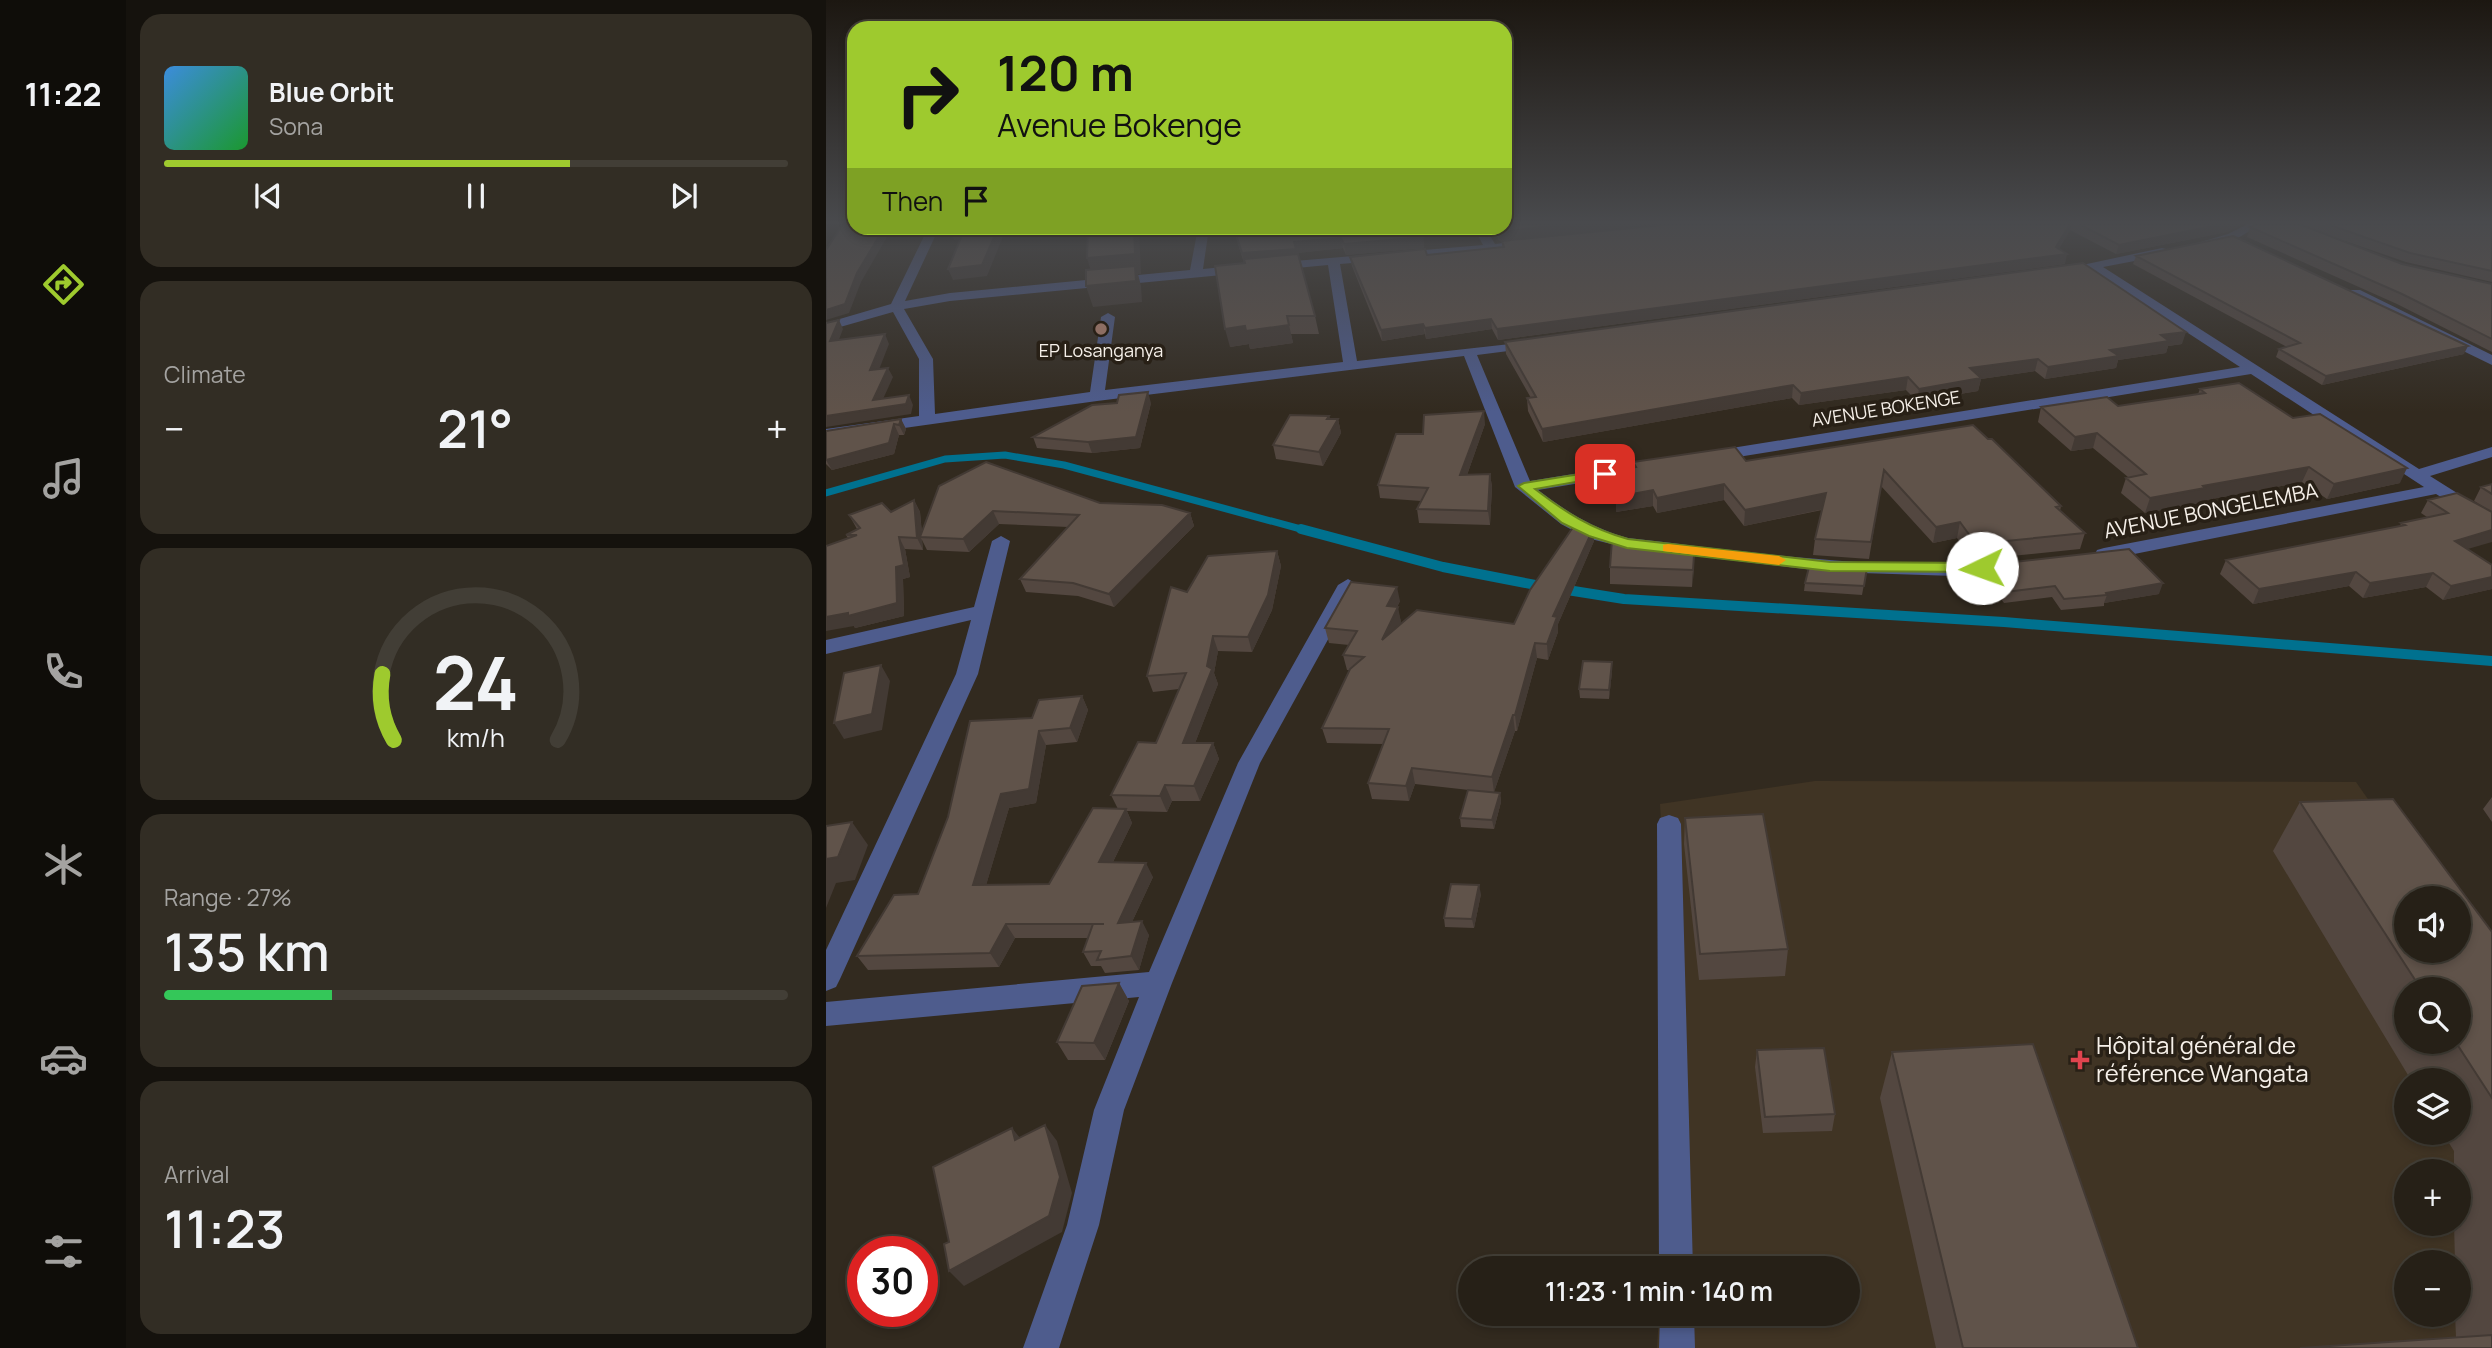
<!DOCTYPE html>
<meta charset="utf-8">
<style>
:root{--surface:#262017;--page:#322d24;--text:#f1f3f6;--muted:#a4a3a1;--line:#423e36;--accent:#9eca2e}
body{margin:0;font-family:Manrope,sans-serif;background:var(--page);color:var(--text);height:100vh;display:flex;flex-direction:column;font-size:26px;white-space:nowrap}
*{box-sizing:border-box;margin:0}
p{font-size:23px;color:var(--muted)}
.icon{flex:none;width:38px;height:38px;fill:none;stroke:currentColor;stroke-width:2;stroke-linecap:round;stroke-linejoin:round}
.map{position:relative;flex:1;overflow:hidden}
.sheet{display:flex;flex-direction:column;gap:14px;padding:14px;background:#15120d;width:700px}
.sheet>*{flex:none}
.top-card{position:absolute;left:21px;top:21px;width:665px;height:214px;border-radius:21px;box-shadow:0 4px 10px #0003,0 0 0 2px var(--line);background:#9eca2e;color:#111;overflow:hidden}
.buttons{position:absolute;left:1568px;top:886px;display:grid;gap:14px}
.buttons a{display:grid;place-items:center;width:77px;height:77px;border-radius:50%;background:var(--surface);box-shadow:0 4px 10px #0003,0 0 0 2px var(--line);font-size:35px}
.speed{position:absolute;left:21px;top:1236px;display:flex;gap:14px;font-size:35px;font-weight:700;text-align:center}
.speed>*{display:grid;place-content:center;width:91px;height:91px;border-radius:50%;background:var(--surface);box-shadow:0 4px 10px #0003,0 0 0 2px var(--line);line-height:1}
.speed .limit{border:10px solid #d22;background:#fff;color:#111}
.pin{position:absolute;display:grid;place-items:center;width:60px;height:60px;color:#fff;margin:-30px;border-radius:14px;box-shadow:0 4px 10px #0006}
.me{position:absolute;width:77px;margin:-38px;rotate:267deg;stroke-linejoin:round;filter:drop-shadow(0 0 5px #0008)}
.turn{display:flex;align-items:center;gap:24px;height:147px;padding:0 35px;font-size:32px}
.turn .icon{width:91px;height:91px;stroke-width:2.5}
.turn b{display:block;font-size:49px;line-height:60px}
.then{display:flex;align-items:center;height:66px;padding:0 35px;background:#0003;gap:14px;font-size:26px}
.big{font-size:52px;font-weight:600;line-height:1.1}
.sheet .widget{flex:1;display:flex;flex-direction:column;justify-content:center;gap:10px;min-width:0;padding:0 24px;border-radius:21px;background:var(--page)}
.sheet .dial{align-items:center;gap:0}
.dial svg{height:182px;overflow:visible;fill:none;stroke:var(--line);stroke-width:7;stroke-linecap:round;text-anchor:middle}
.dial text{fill:var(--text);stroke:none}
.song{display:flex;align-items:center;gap:21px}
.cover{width:84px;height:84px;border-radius:10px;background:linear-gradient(135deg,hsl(210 70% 55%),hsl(130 70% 35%))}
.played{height:7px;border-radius:4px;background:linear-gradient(90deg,var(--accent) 65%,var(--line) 65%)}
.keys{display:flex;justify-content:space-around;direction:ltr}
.heat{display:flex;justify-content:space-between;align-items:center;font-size:38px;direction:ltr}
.charge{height:10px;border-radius:5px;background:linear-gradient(90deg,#34c759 27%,var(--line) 0)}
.trip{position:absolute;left:632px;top:1256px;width:402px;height:70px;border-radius:35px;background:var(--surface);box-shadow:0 4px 10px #0003,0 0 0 2px var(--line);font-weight:600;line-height:70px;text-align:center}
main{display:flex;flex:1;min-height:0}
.tab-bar{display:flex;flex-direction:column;width:126px;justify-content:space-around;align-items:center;background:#0f0d09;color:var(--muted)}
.tab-bar .icon{width:49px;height:49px}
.tab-bar .selected{color:var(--accent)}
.tab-bar b{font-size:32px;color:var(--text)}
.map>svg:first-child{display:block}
</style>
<main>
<nav class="tab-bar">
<b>11:22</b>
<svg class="icon selected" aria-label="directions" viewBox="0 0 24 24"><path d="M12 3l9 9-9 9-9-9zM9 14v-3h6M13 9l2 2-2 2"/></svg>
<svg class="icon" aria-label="music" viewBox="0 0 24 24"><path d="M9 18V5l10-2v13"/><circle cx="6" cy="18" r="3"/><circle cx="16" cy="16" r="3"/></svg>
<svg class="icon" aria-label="phone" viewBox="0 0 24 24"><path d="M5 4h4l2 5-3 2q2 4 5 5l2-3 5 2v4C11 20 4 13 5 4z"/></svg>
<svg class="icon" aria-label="climate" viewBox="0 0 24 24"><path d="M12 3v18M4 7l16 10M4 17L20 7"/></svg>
<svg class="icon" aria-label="car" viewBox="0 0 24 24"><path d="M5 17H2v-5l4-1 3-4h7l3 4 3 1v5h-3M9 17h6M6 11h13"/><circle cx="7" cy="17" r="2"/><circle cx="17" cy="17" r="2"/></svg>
<svg class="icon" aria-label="filters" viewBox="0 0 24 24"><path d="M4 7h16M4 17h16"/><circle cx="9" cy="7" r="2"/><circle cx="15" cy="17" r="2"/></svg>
</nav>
<section class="sheet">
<div class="widget">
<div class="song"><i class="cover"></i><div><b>Blue Orbit</b><p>Sona</p></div></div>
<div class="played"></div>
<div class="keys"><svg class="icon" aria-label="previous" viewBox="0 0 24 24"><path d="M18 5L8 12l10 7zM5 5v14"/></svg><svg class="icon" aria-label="pause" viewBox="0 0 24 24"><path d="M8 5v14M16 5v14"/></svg><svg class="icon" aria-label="next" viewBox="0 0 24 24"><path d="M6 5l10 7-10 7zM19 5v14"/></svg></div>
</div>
<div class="widget"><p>Climate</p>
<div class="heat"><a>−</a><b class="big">21°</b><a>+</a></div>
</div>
<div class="widget dial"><svg viewBox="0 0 100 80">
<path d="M14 69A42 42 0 1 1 86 69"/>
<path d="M14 69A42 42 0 0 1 9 40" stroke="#9eca2e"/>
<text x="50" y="56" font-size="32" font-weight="700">24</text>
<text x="50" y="72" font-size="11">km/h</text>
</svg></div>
<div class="widget"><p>Range · 27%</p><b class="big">135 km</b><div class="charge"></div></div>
<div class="widget"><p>Arrival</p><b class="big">11:23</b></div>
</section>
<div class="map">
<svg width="1666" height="1348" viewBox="0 0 1666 1348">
<rect width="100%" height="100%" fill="#322a1f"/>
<path fill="#403424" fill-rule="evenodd" d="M989,781L1530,782L1611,898H1580V950H1633L1666,1348H831L833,1314H1022V1269H834L845,999L834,804ZM1580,989H1633V1041H1580ZM1580,1080H1633V1132H1580ZM1580,1171H1633V1223H1580ZM1580,1262H1633V1314H1580Z"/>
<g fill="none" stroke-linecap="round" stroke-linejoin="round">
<path stroke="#00718f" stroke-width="7" d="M0,493L119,459L179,455L238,465L482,531"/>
<path stroke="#00718f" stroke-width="10" d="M475,529L617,567L720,587
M735,589L798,599L1178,622L1666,661"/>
<path fill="#4e5c8d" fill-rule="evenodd" d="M1422,224H1436L1410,239L1381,246L1375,242L1402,234Z
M102,228H113L79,301L124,293L364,270L372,228H383L377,269L417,265L423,269L417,273L124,301L78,309L107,359L109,414L264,392L275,317L282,313L289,317L279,390L517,362L502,265L449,270L443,266L445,263L657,245L648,228H659L669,244L685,242L691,246L685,250L514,264L531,361L711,341L713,344L706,348L651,355L704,481L821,462L829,467L821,472L712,490C741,512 766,528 802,538C910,550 1020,567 1129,564C1144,564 1187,554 1196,565L1187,571L1129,576L1004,572L801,548L761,538L735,524L689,487L638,356L271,401L0,439V429L93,416V359L67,312L0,331V323L65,304Z
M1336,248L1340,249V255L1277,267L1593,469L1666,447V457L1604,476L1666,515V528L1610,494L1278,560L1271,558L1269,554L1271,550L1278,548L1598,487L1425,374L887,461L879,456L887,451L1414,367L1264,269L1234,275L1228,271Z
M1524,290H1534L1666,355V365L1524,296Z
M175,536L184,541L152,674L14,979L10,987L0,991V950L130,674L145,620L0,654V640L148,607L166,541Z
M522,579L532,585L434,763L346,983L298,1110L273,1225L233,1348H197L241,1225L268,1110L313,997L0,1026V1002L323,972L412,763L512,585Z
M843,815L852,818L855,824L867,1269H833L831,824L834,818Z
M834,1314H868L869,1348H833Z"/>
</g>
<path fill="#534740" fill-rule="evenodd" d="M679,224H828L673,241L668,228H679Z
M846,224H1417L1401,232L1290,254L1244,230L1233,248L1239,264L672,340L666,329L600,339L599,334L556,341L526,266L524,257L601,255L676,247V241Z
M1430,224H1666V282L1580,262L1490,231L1576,264L1666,284V352L1571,304L1421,237L1424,227Z
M407,228L597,237L598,248L520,255L517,248L471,253L489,316L493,334H465L467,343L424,349L423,344L404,347L418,263Z
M1310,256L1638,354L1496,385L1450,357L1453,349L1461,347L1307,264Z
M679,342L1356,344L1342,346L1340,353L1292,360L1290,368L1219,379L1209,371L1155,379L1152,391L1091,401L1080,390L973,405L966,398L717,442L702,411L701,398H705L680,354Z
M1374,389L1467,418L1574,483L1501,499L1476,482L1375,501L1374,503L1319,513L1295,493L1300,478L1302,477L1267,448L1245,451L1212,422L1215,407L1292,406L1372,394Z
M325,403L314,448L266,453L211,448L207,437Z
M503,416L504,419H512L515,433L497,466L450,459L447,445Z
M75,419L80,429L78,435H73L68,454L6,470L0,464V431Z
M659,424L641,475L664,474L666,487L664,525L593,523L591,509L595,501L554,498L552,485L597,434Z
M1162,439L1235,506L1234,511L1259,533L1254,549L1146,560L1131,538L1107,543L1055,486L1043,559L987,555L989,539L996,510L918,526L898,500L831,513L827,506L790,512V497L807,467V462L920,461Z
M1666,484V512L1648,501L1655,487Z
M113,486L364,513L368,526L288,607L252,596L200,592L194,579L242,527L173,524L143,552L101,550L96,540L97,550L79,549L84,577L77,579L78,616L29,628L28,626L22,538L20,535L31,529L23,515L65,512L88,500L94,512L96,533Z
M1631,493L1641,549L1666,565V589L1617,600L1600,587L1537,598L1523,586L1427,604L1394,574L1400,560L1574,526L1575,523L1601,517L1595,513L1602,500Z
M768,527V541L732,624V632L722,660L711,658L691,731H689L668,792L674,793L675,802L668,829L635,827L634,818L652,791L589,784L583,801L546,799L542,783L557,744L501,743L496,728L524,670H521L517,655L523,645L503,643L499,628L574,601L571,607L575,622L573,625L688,624Z
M451,551L455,566L446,610L426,652L392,651L388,673L392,684L369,743H387L393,759L374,801H346L341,812L301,811L306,823L287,862L327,877L306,922L323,935L313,970L279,973L275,966H265L257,952L262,938H189L173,967L42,970L31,956L92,894L206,718L256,696L262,710L251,742L220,745L210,803L183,808L160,885L223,884L292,809L285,795L330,743L353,689L327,692L321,676L361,592Z
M868,555L866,587L784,584V567Z
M1161,565L1333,594L1278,603V606L1235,610L1226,597L1178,603L1158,576Z
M1041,568L1036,595L978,591L979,583Z
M786,662V671L783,699L754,698L753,689Z
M1666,797V822L1657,809Z
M1474,802L1666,932V1348L1630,1337L1629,1314H1633V1262H1629L1628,1223H1633V1171H1628V1151L1616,1132H1633V1080H1585L1447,851ZM1580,989H1633V1041H1580Z
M859,818L962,949L959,976L873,980L858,844Z
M655,894L648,928L619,927L618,918Z
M293,983L303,1001L279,1060H242L231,1042Z
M931,1050L1009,1114L1006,1131L937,1133L929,1067Z
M1066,1052L1312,1348H1110L1054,1098Z"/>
<path fill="#433a34" d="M744,224H828L673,241L672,232Z
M1244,224H1246L1244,230L1229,256L1241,254L1239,264L672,340L671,329L1230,247Z
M1397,224H1417L1401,232L1290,254L1293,245Z
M56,228H64L65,230L35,282L23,313L0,320V310L31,273Z
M139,228L143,238L128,240L124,230Z
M172,228H178L176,239L161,276L127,280L122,269Z
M255,228H266L269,236L258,237Z
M308,228H313L315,274H312L315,286L316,302L267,307L260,286L267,278L261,258Z
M597,237L598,248L520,255L518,244Z
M515,238L517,248L471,253L472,259L418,264L416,253L468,242Z
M665,319L666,329L600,339L599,328Z
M13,320L17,329L9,350L4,341Z
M597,324L599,334L556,341L555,330Z
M463,325L467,343L424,349L423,344L404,347L399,329L419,326Z
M1360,332L1356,344L1342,346L1340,353L1292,360L1290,368L1219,379L1222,367L1335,335Z
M59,334L63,344L49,380L44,370Z
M1642,346L1638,354L1496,385L1500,376Z
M1212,359L1209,371L1155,379L1152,391L1091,401L1093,389L1144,368Z
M62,368L67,377L53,408L83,395L87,405L85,414L0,427V416L47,400Z
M1082,377L1080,390L973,405L975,393Z
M967,385L966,398L717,442L716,429Z
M322,392L325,403L314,448L266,453L262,442Z
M658,411L659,424L636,489L634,475Z
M75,419L80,429L78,435L73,425Z
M512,419L515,433L497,466L493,452Z
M68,424L73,435L68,454L6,470L0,460Z
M1271,433L1267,448L1245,451L1249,437Z
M1483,467L1476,482L1375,501L1374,503L1319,513L1324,498L1377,486Z
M1581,468L1574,483L1501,499L1508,484Z
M664,474L666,487L664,525L662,511Z
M898,484V500L831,513V498Z
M827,490V506L790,512V497Z
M1000,493L998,509L918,526L919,510Z
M88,500L94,512L96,537H94L96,540L97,550L91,538Z
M167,511L173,524L143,552L137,539Z
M364,513L368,526L288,607L283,594Z
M1134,522L1131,538L1107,543L1110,527Z
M768,527V541L732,624V632L722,660L721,644L727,616Z
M1666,530V542L1621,555L1629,541Z
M73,537L79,549L84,577L77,579L78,616L29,628L28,626L0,631V617L22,613L70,567Z
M451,551L455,566L446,610L426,652L422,637Z
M868,555V572L866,587L867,570Z
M1530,572L1523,586L1427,604L1433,589Z
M1607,573L1600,587L1537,598L1544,583Z
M1666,577V589L1617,600L1625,586Z
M1337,583L1333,594L1278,603L1281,595L1280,593Z
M571,587L574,601L564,621L561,606Z
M572,607L575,622L560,656L556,640Z
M387,636L392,651L388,673L392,684L363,759L357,743L381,666Z
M709,643L711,658L691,731L689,715Z
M786,662V671L783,699V690Z
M55,665L64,681L56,730L18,739L8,723Z
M256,696L262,710L251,742L244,728Z
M687,715L689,731L668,792L666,777Z
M213,731L220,745L210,803L183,808L156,899L147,885L175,794Z
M387,743L393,759L374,801L368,786Z
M586,768L589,784L583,801L580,786Z
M339,785L346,801L341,812L334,796Z
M674,793L675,802L668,829L666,820Z
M300,809L306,823L280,876L273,862Z
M26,822L42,845L29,880L10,883L0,908V859Z
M320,863L327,877L299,937L292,923Z
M653,885L655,894L648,928L646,919Z
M316,921L323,935L313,970L305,956Z
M180,924L189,938L173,967L164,953Z
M293,983L303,1001L279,1060L268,1043Z
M219,1125L231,1141L246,1193L236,1232L138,1286L123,1271Z
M186,1128L199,1144L189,1140Z"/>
<path fill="#60534a" stroke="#433a34" stroke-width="2" fill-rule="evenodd" d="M17,224H28V228H58L31,273L19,304L0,310V250Z
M679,224H744L672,232L670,228H679Z
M846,224H1244L1230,247L1241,254L671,329L665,319L599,328L597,324L555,330L524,257L599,249L601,255L678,247L676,241Z
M1253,224H1397L1293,245Z
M1430,224H1473L1576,264L1666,284V339L1576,294L1424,227Z
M1501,224H1666V271L1584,253Z
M126,228H172L156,265L122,269L139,228L124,230Z
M262,228H308L309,254L261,258Z
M408,228H594L597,237L518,244L515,238L468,242L470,249L416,253Z
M1407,236L1642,346L1500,376L1453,349L1474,343L1310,256Z
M472,254L489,316H461L463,325L420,331L419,326L399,329L389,266L419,263L418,259Z
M1257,263L1360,332L1335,335L1343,341L1284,350L1293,356L1222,367L1212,359L1144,368L1155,378L1093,389L1082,377L975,393L967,385L716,429L701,398L710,397L679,342Z
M309,266L310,281L260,286V270Z
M13,320L4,341L59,334L44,370L62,368L47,400L83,395L80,404L0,416V323Z
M1413,383L1467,418L1494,414L1581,468L1508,484L1483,467L1377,486L1379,488L1324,498L1300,478L1320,474L1271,433L1249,437L1215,407L1281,397L1292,406L1379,393L1374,389Z
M322,392L310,437L262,442L207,437L266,405L291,403L293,395Z
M658,411L634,475L664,474L662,511L591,509L602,488L552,485L570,434H597L598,415Z
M464,415L503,416L501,419H512L493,452L447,445Z
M75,419L73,425L68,424L63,443L0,460V431Z
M1147,425L1162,439H1166L1235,506L1230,507L1259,533L1150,544L1134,522L1110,527L1058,470L1045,542L989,539L1000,493L919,510L898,484L831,498L827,490L790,497L792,470L810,467L807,462L909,447L920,461Z
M160,462L274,503L336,505L364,513L283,594L247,583L194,579L253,515L167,511L137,539L94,537L113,486Z
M1666,484V494L1655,487Z
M1631,493L1666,512V530L1629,541L1666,565V577L1625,586L1607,573L1544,583L1530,572L1433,589L1400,560L1579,525L1575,523L1622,513L1602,500Z
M88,500L91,538L73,537L78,565L70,567L71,603L22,616V613L0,617V546L31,535H20L34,528L23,515L56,503L65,512Z
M752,520L768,527L727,616L731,617L721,644L709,643L689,715H687L666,777L586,768L580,786L542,783L563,729L496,728L524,669L538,657L517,655L531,631L499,628L525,582L571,587L561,606L572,607L556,640L591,610L688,624L704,590Z
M786,540L868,555L867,570L784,567Z
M1303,549L1337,583L1280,593L1281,595L1238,599L1229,586L1180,592L1161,565Z
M451,551L442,595L422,637L387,636L381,666L386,669L357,743H387L368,786L339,785L334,796L285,795L312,742L330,743L360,673L321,676L345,587L361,592L382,556Z
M984,563L1041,568L1038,586L979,583Z
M757,661L786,662L783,690L753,689Z
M55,665L46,714L8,723L18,673Z
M256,696L244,728L213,731L203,789L175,794L147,885L223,884L267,808L300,809L273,862L320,863L292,923L316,921L305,956L271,960L275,951L257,952L267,924H278H180L164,953L31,956L68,895L92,894L122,817L144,721L206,718L213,700Z
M642,790L674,793L666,820L634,818Z
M1567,799L1666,932V1098L1629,1041H1633V989H1595L1474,802ZM1580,898H1633V950H1580Z
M937,814L962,949L874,954L859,818Z
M26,822L12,857L0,859V826Z
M625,884L653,885L646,919L618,918Z
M293,983L268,1043L231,1042L256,986Z
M1207,1044L1312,1348H1137L1066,1052Z
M998,1048L1009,1114L939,1117L931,1050Z
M219,1125L234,1177L223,1216L123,1271L118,1244L123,1242L107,1167L186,1128L189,1140Z
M1666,1335V1348H1474Z"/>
<linearGradient id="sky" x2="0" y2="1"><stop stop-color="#1c1711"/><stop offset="0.54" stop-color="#494a4d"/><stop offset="1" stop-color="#494a4d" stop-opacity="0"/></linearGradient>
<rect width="1666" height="412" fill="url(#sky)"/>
<path fill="#9eca2e" stroke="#67831e" stroke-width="2" d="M779,470L784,471V476L709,489C739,512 765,529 802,539L1004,562L1156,563L1163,568L1156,572L1004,571L801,548L763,536L736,523L692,486L698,483Z"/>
<path fill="#f59e0b" d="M842,544L953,556L960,560L953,565L837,551V545Z"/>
<circle fill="#8d6e63" stroke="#282016" stroke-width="2.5" cx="275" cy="329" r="7"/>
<path fill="#e0444e" stroke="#282016" stroke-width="2.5" d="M1250.5 1049.5h7v7h7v7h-7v7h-7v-7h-7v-7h7z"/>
<g text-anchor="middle" stroke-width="7" stroke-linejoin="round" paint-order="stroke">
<g font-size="18" fill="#f6f0e9" stroke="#282016">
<text x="275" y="357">EP Losanganya</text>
</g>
<g font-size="18" fill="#f6f0e9" stroke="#282016">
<text transform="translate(1060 409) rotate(-9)" y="6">AVENUE BOKENGE</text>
</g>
<g font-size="21" fill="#f6f0e9" stroke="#282016">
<text transform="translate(1385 511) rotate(-11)" y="7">AVENUE BONGELEMBA</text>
</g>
<g font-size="24" fill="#f6f0e9" stroke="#282016" text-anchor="start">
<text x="1270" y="1054">Hôpital général de<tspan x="1270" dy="28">référence Wangata</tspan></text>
</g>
</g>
</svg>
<div class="buttons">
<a><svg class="icon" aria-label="sound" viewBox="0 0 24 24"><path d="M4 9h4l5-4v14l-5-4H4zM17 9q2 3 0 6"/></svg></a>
<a><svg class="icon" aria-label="search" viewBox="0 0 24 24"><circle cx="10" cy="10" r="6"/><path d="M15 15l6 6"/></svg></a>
<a><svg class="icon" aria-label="layers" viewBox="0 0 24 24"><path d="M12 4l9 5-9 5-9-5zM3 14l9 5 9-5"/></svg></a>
<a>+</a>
<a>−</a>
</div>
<div class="speed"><div class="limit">30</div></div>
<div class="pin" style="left:779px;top:474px;background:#d93025"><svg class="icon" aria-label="arrive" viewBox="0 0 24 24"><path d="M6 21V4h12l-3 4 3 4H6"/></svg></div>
<svg class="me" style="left:1156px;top:568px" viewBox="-20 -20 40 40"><circle r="19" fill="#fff"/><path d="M0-13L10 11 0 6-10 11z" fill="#9eca2e"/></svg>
<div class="trip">11:23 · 1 min · 140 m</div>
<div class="top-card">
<div class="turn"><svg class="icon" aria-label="right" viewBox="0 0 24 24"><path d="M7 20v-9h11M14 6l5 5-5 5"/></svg><div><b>120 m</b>Avenue Bokenge</div></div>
<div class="then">Then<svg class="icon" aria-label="arrive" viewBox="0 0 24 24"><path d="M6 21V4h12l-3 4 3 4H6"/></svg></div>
</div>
</div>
</main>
